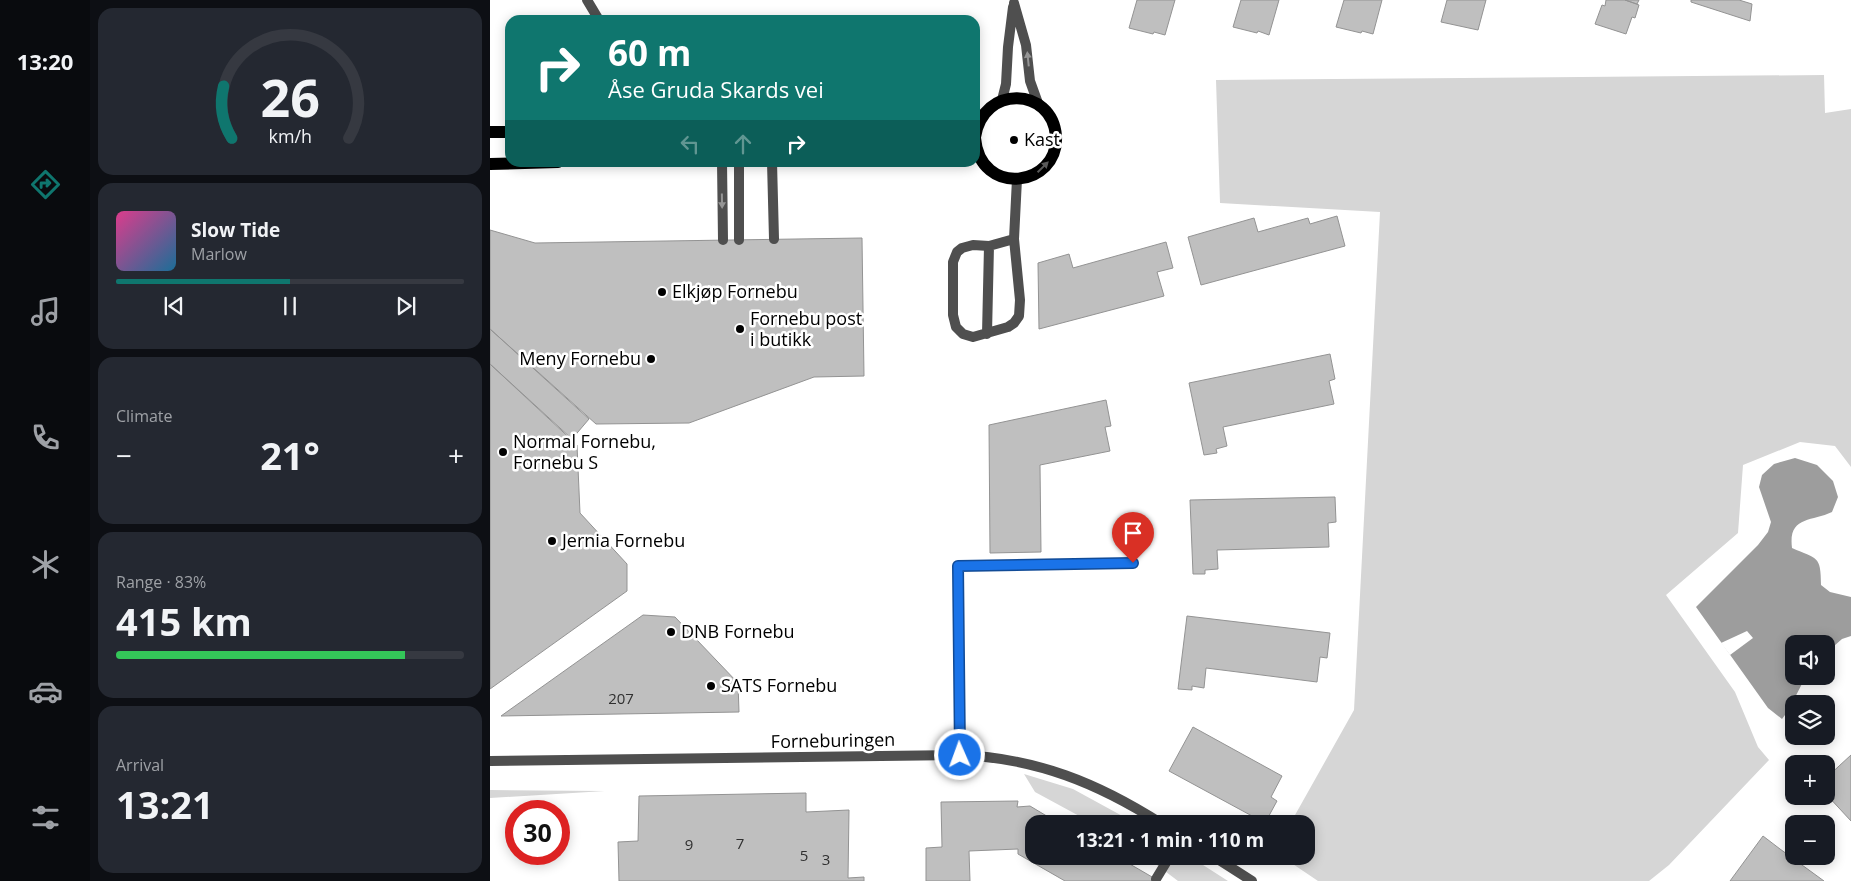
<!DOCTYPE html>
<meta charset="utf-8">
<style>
:root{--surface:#171b24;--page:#242831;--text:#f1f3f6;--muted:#9ea1a6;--line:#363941;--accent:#0f766e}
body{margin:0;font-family:"Open Sans",sans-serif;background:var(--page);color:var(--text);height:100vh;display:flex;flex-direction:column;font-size:19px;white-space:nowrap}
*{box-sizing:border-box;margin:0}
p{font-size:16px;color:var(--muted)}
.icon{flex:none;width:28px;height:28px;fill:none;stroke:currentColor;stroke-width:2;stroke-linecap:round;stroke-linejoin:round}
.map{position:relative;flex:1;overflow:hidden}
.sheet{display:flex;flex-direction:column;gap:8px;padding:8px;background:#0d0f14;width:400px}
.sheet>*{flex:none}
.top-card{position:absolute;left:15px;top:15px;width:475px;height:152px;border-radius:15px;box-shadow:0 2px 12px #0003;background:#0f766e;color:#fff;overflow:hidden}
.controls{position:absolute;left:1295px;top:635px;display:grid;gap:10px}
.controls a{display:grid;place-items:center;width:50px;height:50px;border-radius:10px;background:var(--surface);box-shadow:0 2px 12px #0003;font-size:25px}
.speed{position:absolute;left:15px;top:800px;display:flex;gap:10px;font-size:25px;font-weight:700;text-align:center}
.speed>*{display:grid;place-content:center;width:65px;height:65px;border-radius:50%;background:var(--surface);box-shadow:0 2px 12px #0003;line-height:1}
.speed .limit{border:8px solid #d22;background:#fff;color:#111}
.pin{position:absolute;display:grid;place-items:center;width:42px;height:42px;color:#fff;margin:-51px -21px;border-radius:50% 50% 50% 0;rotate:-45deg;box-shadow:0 0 5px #0007}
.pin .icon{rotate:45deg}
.me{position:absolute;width:55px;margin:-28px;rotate:358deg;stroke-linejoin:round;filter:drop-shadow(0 0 4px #0008)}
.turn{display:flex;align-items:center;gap:18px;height:105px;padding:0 20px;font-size:22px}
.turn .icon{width:65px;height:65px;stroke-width:2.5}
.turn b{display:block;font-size:35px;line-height:42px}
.lanes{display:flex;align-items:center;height:48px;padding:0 20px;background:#0003;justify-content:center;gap:25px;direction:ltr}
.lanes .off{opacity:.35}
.big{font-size:38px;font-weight:700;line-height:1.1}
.sheet .widget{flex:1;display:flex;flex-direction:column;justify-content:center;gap:8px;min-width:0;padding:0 18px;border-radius:15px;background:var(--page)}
.sheet .dial{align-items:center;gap:0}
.dial svg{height:130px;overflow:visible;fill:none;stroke:var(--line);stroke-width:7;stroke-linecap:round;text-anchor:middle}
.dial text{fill:var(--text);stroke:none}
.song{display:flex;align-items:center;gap:15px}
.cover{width:60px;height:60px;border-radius:8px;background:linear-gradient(135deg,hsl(330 70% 55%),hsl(200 70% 35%))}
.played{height:5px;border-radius:2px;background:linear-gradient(90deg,var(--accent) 50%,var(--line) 50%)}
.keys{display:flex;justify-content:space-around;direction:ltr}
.heat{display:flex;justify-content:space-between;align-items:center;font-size:28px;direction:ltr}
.charge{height:8px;border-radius:4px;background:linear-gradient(90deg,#34c759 83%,var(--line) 0)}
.trip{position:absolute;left:535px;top:815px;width:290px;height:50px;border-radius:15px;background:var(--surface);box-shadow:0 2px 12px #0003;font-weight:700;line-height:50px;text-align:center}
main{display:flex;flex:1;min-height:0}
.menu{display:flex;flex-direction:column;width:90px;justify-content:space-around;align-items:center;background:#090b0e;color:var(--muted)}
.menu .icon{width:35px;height:35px}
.menu .current{color:var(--accent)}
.menu b{font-size:22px;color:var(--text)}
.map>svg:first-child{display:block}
</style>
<main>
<nav class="menu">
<b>13:20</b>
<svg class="icon current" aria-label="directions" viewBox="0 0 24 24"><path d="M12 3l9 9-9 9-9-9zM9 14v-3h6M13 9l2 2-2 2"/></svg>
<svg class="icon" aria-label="music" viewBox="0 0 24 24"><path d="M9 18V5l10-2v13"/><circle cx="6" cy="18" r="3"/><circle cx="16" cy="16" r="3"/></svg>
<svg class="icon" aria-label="phone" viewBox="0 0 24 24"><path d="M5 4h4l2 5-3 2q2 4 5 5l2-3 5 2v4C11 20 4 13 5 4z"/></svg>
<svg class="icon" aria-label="climate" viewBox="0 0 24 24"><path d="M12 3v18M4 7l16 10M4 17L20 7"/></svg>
<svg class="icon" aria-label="car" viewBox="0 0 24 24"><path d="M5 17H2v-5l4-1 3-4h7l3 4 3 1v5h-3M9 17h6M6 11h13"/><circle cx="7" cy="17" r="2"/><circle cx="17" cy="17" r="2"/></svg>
<svg class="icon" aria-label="filters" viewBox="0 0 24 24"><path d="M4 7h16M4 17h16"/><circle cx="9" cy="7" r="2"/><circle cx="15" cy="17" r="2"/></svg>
</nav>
<section class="sheet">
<div class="widget dial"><svg viewBox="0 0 100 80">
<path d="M14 69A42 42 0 1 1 86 69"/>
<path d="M14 69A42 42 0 0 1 9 37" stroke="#0f766e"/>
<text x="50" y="56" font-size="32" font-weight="700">26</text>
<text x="50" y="72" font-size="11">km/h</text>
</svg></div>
<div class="widget">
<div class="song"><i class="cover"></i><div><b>Slow Tide</b><p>Marlow</p></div></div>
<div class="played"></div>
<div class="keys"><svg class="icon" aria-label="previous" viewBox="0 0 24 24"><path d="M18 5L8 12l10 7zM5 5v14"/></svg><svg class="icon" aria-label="pause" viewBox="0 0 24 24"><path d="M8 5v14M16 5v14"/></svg><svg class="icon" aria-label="next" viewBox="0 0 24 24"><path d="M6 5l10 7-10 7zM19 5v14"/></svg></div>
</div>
<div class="widget"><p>Climate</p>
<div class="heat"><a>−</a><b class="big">21°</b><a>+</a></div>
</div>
<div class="widget"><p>Range · 83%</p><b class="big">415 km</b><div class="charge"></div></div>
<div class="widget"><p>Arrival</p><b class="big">13:21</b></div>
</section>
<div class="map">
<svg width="1361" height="881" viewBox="0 0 1361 881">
<rect width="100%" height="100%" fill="#fff"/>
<path fill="#d6d6d6" d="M1334,75L1335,113L1361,109V467L1345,446L1310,442L1253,465L1248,533L1176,595L1245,692L1268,747L1279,760L1179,865L1159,881H828L791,856H816V824H800L864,710L890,212L730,203L726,80Z
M534,774L583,789L647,824H604L545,792Z
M0,790L115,791L0,798Z
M655,856H699L738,881H688Z"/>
<path fill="#9d9d9d" d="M1305,458L1327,465L1343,481L1348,497L1342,512C1321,522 1298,516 1302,548C1327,559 1331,555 1331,585L1340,592L1361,597V636L1352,639L1336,653V644H1304V676H1316L1298,711L1292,719L1278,708L1206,607L1268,545L1278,532L1281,522L1269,487L1272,475L1284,464Z"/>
<path fill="#fff" d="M1257,631L1263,638L1240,655L1231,643Z"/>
<path fill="#bfbfbf" stroke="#939393" d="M647,0H685L675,35L664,32L663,34L639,28Z
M751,0H789L779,35L768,31L767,33L743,27Z
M854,0H892L883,34L872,31L871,33L846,27Z
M957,0H996L988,30L951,22Z
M1116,0H1135L1149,5L1145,18L1142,17L1136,34L1105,24L1112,5L1115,6Z
M1135,0H1149L1147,4Z
M1201,0H1249L1262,4L1260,21L1201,2Z
M847,216L855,246L711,285L698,237L764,218L768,232L818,218L820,224Z
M0,230L45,243L372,238L374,376L324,377L199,423L106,424L0,329Z
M676,242L683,268L667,272L674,296L549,329L548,263L579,254L583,268Z
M0,329L99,419L82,439L0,364Z
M840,354L845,379L839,381L844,404L733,427L737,446L726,449L727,453L714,455L699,383Z
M0,364L87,445L90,513L137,564V591L0,689Z
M616,400L621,426L615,427L620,451L550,465L551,552L500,553L499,425Z
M845,497L846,522L838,523L839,547L727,550L728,569L715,570V574H703L700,500Z
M153,615L185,617L248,683L249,712L11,716Z
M697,616L840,633L837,658L830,657L827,682L716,668L714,688L702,686V690L688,689Z
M703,727L792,776L781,797L787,801L775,823L679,771Z
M1361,755V821L1336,794V778Z
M316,793V812L359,810L358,878L374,877V881H129L128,842L148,841L149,796Z
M528,801L527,807L540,806L570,824H544V856H626L669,881H575L528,854V849L479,851L480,881H436V848L452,847L451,802Z
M1273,836L1290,849L1334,881H1240Z"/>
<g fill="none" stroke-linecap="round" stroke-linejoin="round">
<path stroke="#4f4f4f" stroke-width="10" d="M97,0L109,20
M232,162L233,240
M282,162L284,239
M524,239L499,246L483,245L472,248L467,252L463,262V315L466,327L473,334L483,337L518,327L524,323L529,316L530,300L524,239L527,179
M249,240V162
M497,334L499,246
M468,566L643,563
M666,879L680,856"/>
<path stroke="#4f4f4f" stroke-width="10" d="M468,566L470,755"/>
<path stroke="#4f4f4f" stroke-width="10" d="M524,3L536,45L540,81L549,106
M512,100L516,84L518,47L523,7
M0,761L470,755C546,758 608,783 672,824
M723,856L762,881"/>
<path stroke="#000" stroke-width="12" d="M0,132H20
M485,137C493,84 562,87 566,136C569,187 490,198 485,138
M0,164L68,162"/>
</g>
<defs><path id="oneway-solid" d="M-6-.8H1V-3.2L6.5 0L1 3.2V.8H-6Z" transform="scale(1.25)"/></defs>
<g fill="#959595">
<use href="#oneway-solid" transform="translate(538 59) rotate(-96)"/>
<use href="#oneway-solid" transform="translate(232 201) rotate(89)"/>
</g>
<use fill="#595959" href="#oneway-solid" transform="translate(553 167) rotate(-44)"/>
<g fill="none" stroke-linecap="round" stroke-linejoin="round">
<defs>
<path id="route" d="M470,755L468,566L643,563"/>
</defs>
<use href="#route" stroke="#114b97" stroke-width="12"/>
<use href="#route" stroke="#1a73e8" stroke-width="9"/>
</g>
<g fill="#000" stroke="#fff" stroke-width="2">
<circle cx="524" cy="140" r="5"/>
<circle cx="172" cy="292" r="5"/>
<circle cx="250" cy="329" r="5"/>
<circle cx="161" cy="359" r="5"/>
<circle cx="13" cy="452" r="5"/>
<circle cx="62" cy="541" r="5"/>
<circle cx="181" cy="632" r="5"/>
<circle cx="221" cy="686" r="5"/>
</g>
<g text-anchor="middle" stroke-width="5" stroke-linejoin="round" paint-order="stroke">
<g font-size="15" fill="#303030">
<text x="131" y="704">207</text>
<text x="250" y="849">7</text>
<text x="199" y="850">9</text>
<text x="314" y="861">5</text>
<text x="336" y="865">3</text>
</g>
<g font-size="18" fill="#000" stroke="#fff" text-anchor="start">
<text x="534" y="146">Kast</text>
<text x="182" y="298">Elkjøp Fornebu</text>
<text x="260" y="325">Fornebu post<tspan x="260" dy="21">i butikk</tspan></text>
<text x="151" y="365" text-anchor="end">Meny Fornebu</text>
<text x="23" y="448">Normal Fornebu,<tspan x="23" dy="21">Fornebu S</tspan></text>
<text x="72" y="547">Jernia Fornebu</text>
<text x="191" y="638">DNB Fornebu</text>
<text x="231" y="692">SATS Fornebu</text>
</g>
<g font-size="18" fill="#000" stroke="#fff">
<text transform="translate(343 741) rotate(-1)" y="6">Forneburingen</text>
</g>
</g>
</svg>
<div class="controls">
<a><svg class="icon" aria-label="sound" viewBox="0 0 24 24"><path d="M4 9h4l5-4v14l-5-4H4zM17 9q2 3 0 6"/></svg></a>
<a><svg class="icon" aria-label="layers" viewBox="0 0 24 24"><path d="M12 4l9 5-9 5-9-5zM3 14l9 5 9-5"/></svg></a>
<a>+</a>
<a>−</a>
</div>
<div class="speed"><div class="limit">30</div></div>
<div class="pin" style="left:643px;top:563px;background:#d93025"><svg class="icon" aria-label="arrive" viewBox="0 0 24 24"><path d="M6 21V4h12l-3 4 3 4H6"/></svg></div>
<svg class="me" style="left:470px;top:755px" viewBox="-20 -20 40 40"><circle r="17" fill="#1a73e8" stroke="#fff" stroke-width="3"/><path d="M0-11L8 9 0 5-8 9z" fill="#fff"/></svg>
<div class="trip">13:21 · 1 min · 110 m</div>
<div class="top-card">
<div class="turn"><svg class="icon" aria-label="right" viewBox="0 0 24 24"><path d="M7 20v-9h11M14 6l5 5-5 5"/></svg><div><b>60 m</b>Åse Gruda Skards vei</div></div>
<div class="lanes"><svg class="icon off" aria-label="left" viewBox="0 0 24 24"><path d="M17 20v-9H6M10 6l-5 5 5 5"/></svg><svg class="icon off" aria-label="ahead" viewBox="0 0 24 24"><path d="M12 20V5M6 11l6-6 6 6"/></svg><svg class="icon" aria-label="right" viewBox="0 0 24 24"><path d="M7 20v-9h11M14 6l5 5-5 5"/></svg></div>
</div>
</div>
</main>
